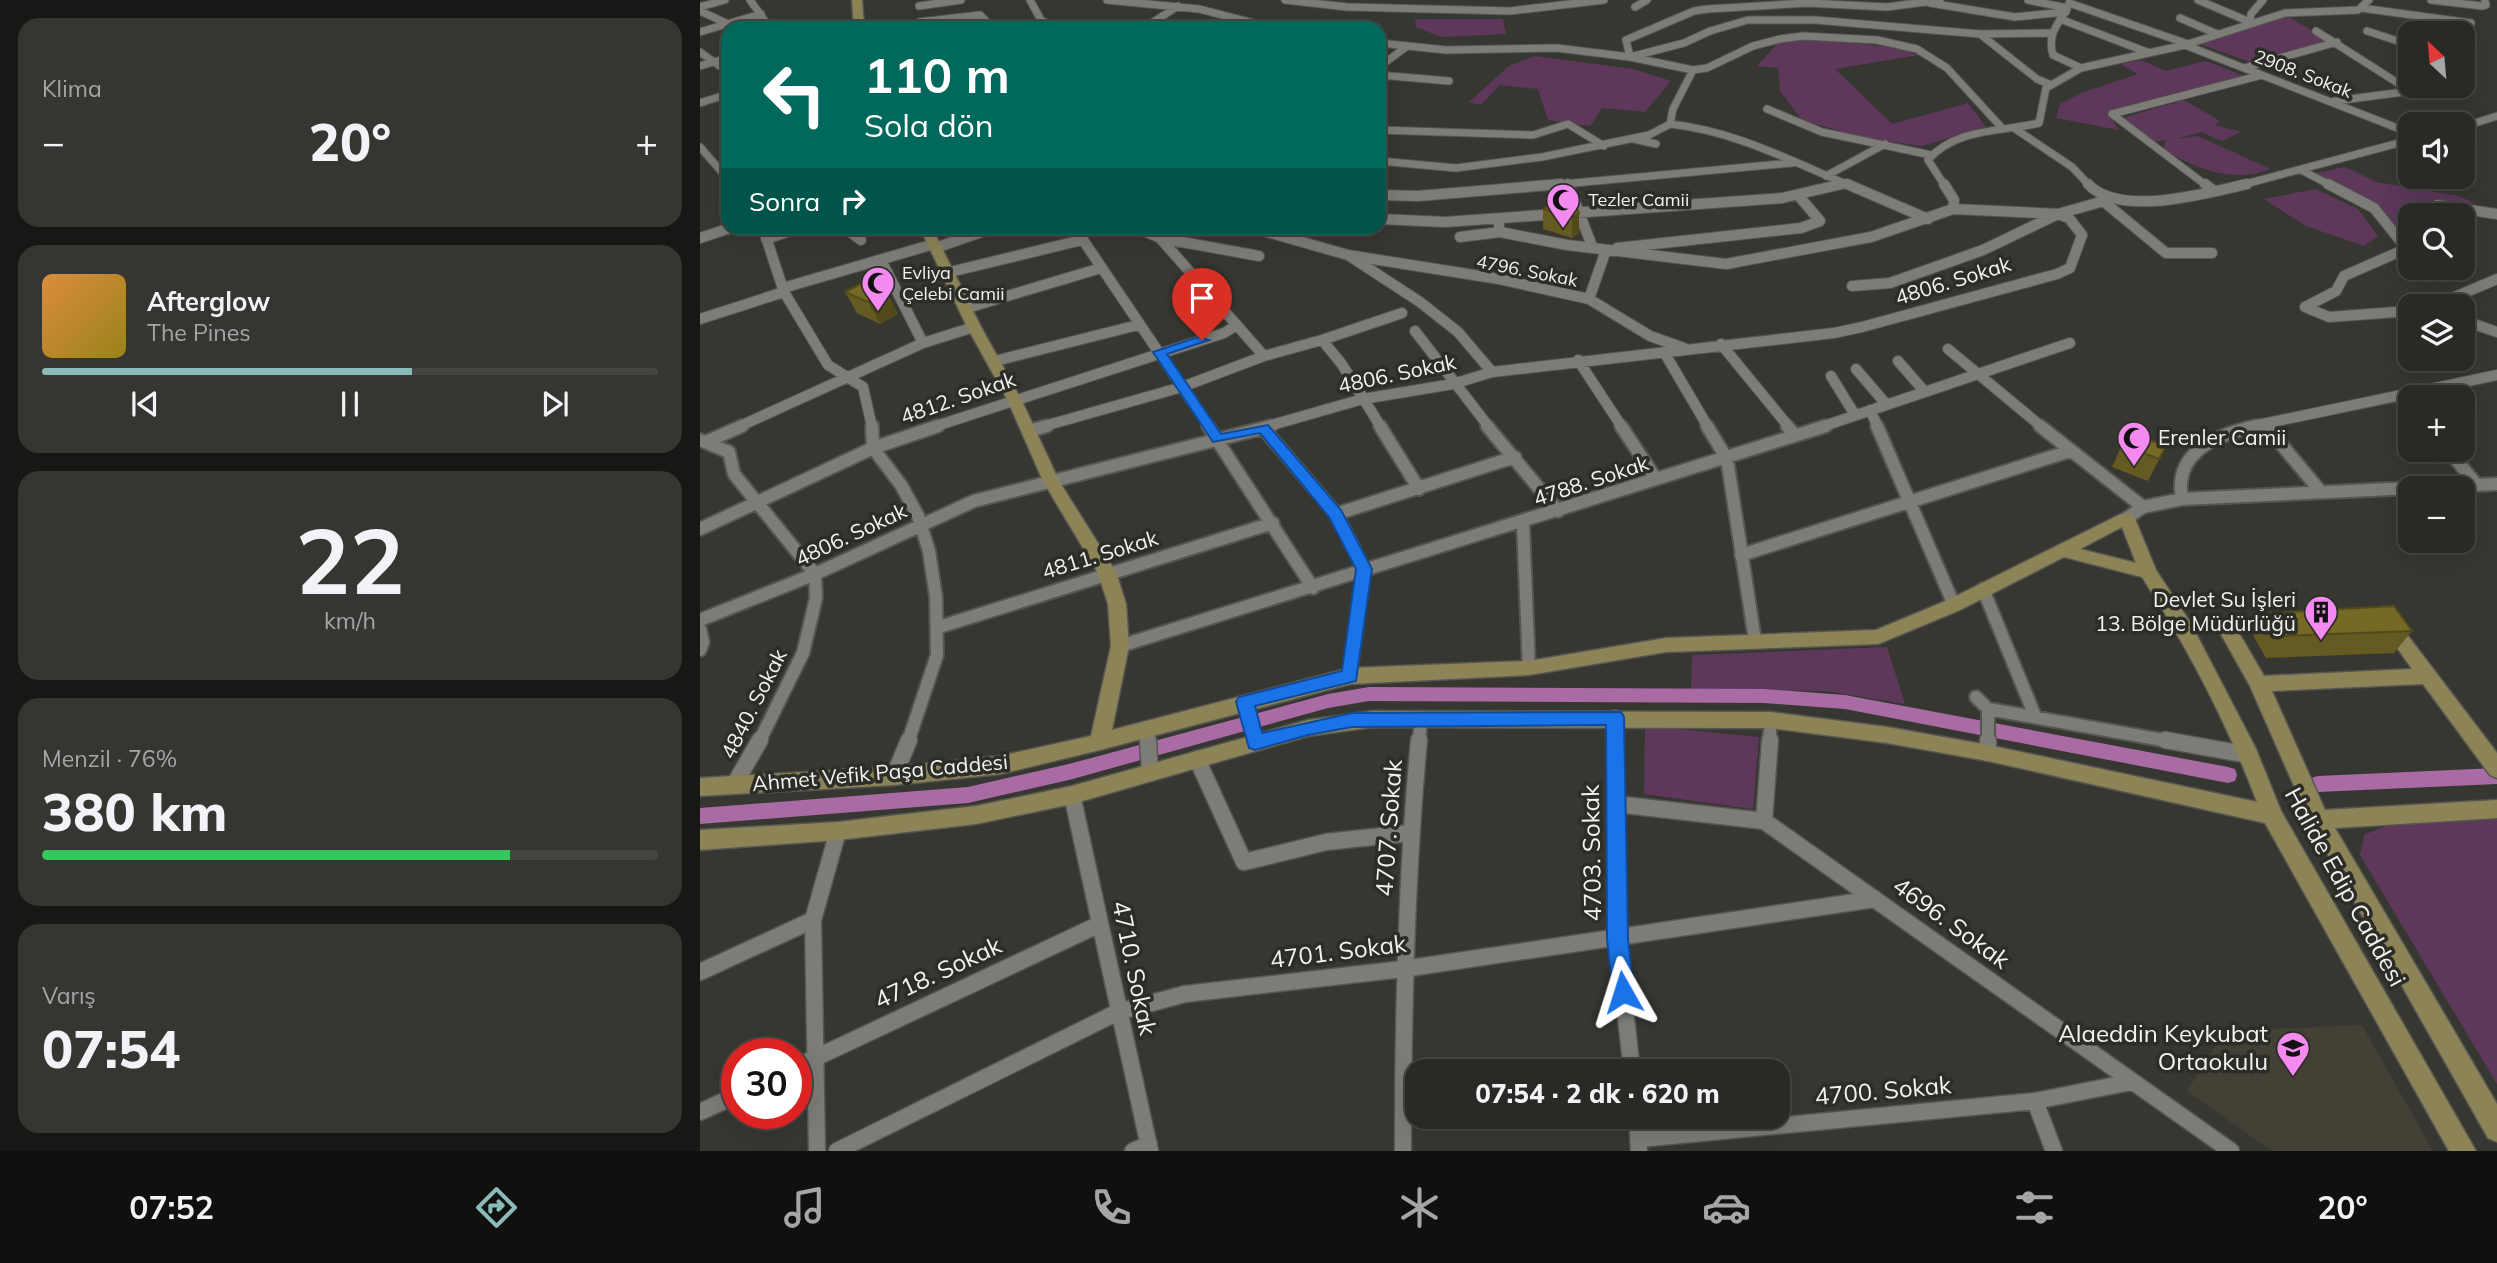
<!DOCTYPE html>
<html lang="tr">
<meta charset="utf-8">
<style>
:root{--surface:#292926;--page:#353532;--text:#f1f3f6;--muted:#a5a6a7;--line:#454543;--accent:#8bbbb9}
body{margin:0;font-family:Mulish,sans-serif;background:var(--page);color:var(--text);height:100vh;display:flex;flex-direction:column;font-size:26px;white-space:nowrap}
*{box-sizing:border-box;margin:0}
p{font-size:23px;color:var(--muted)}
.icon{flex:none;width:38px;height:38px;fill:none;stroke:currentColor;stroke-width:2;stroke-linecap:round;stroke-linejoin:round}
.map{position:relative;flex:1;overflow:hidden}
.sheet{display:flex;flex-direction:column;gap:18px;padding:18px;background:#171715;width:700px}
.sheet>*{flex:none}
.banner{position:absolute;left:21px;top:21px;width:665px;height:214px;border-radius:21px;box-shadow:0 7px 28px #0002,0 0 0 2px var(--line);background:#00695c;color:#fff;overflow:hidden}
.needle{width:46px;rotate:334deg}
.buttons{position:absolute;left:1698px;top:21px;display:grid;gap:14px}
.buttons a{display:grid;place-items:center;width:77px;height:77px;border-radius:14px;background:var(--surface);box-shadow:0 7px 28px #0002,0 0 0 2px var(--line);font-size:35px}
.speed{position:absolute;left:21px;top:1038px;display:flex;gap:14px;font-size:35px;font-weight:700;text-align:center}
.speed>*{display:grid;place-content:center;width:91px;height:91px;border-radius:50%;background:var(--surface);box-shadow:0 7px 28px #0002,0 0 0 2px var(--line);line-height:1}
.speed .limit{border:10px solid #d22;background:#fff;color:#111}
.pin{position:absolute;display:grid;place-items:center;width:60px;height:60px;color:#fff;margin:-72px -30px;border-radius:50% 50% 50% 0;rotate:-45deg;box-shadow:0 0 7px #0007}
.pin .icon{rotate:45deg}
.me{position:absolute;width:77px;margin:-38px;rotate:354deg;stroke-linejoin:round;filter:drop-shadow(0 0 5px #0008)}
.turn{display:flex;align-items:center;gap:24px;height:147px;padding:0 28px;font-size:32px}
.turn .icon{width:91px;height:91px;stroke-width:2.5}
.turn b{display:block;font-size:49px;line-height:60px}
.then{display:flex;align-items:center;height:66px;padding:0 28px;background:#0003;gap:14px;font-size:26px}
.big{font-size:52px;font-weight:800;line-height:1.1}
.sheet .tile{flex:1;display:flex;flex-direction:column;justify-content:center;gap:10px;min-width:0;padding:0 24px;border-radius:21px;background:var(--page)}
.sheet .dial{align-items:center;gap:0}
.dial b{font-size:91px;line-height:1}
.song{display:flex;align-items:center;gap:21px}
.cover{width:84px;height:84px;border-radius:10px;background:linear-gradient(135deg,hsl(30 70% 55%),hsl(50 70% 35%))}
.played{height:7px;border-radius:4px;background:linear-gradient(90deg,var(--accent) 60%,var(--line) 60%)}
.keys{display:flex;justify-content:space-around;direction:ltr}
.heat{display:flex;justify-content:space-between;align-items:center;font-size:38px;direction:ltr}
.charge{height:10px;border-radius:5px;background:linear-gradient(90deg,#34c759 76%,var(--line) 0)}
.trip{position:absolute;left:705px;top:1059px;width:385px;height:70px;border-radius:21px;background:var(--surface);box-shadow:0 7px 28px #0002,0 0 0 2px var(--line);font-weight:800;line-height:70px;text-align:center}
.dock{display:flex;height:112px;justify-content:space-around;align-items:center;background:#10100f;color:var(--muted)}
.dock .icon{width:49px;height:49px}
.dock .on{color:var(--accent)}
.dock b{font-size:32px;color:var(--text)}
main{display:flex;flex:1;min-height:0}
.map>svg:first-child{display:block}
</style>
<main>
<section class="sheet">
<div class="tile"><p>Klima</p>
<div class="heat"><a>−</a><b class="big">20°</b><a>+</a></div>
</div>
<div class="tile">
<div class="song"><i class="cover"></i><div><b>Afterglow</b><p>The Pines</p></div></div>
<div class="played"></div>
<div class="keys"><svg class="icon" aria-label="previous" viewBox="0 0 24 24"><path d="M18 5L8 12l10 7zM5 5v14"/></svg><svg class="icon" aria-label="pause" viewBox="0 0 24 24"><path d="M8 5v14M16 5v14"/></svg><svg class="icon" aria-label="next" viewBox="0 0 24 24"><path d="M6 5l10 7-10 7zM19 5v14"/></svg></div>
</div>
<div class="tile dial"><b>22</b><p>km/h</p></div>
<div class="tile"><p>Menzil · 76%</p><b class="big">380 km</b><div class="charge"></div></div>
<div class="tile"><p>Varış</p><b class="big">07:54</b></div>
</section>
<div class="map">
<svg width="1797" height="1151" viewBox="0 0 1797 1151">
<rect width="100%" height="100%" fill="#373732"/>
<path fill="#434136" d="M1662,1025L1733,1151H1572L1487,1091L1519,1040L1574,1029Z"/>
<path fill="#5d385b" d="M1589,17L1629,41L1553,63L1500,44L1560,22Z
M715,19H803L806,34L741,37L716,27Z
M1111,39L1192,47L1219,55L1135,69L1192,124L1268,103L1286,127L1221,146L1161,137L1102,120L1080,91L1078,68L1057,66L1077,44Z
M835,56L933,69L971,81L945,112L902,108L890,126L848,120L838,89L800,85L781,105L769,102L809,66Z
M1441,60L1466,71L1506,61L1544,76L1407,112L1419,130L1356,118L1360,104L1384,92L1438,74L1421,64Z
M1484,100L1520,121L1514,125L1541,132L1522,141L1501,132L1476,139L1498,136L1570,169C1531,184 1497,169 1463,149L1466,140L1454,142L1422,118Z
M1645,167L1676,182L1759,196L1777,204L1733,200L1714,208V215H1710V237L1705,239L1678,206L1616,173Z
M1616,189L1658,209L1678,236L1664,246L1606,226L1564,199Z
M1187,647L1205,704L1126,691L991,689L992,655Z
M945,726L1059,737L1053,809L944,794Z
M1797,819V1084L1660,855L1664,835L1690,824Z"/>
<g fill="none" stroke-linecap="round" stroke-linejoin="round">
<path fill="#a86ba4" fill-rule="evenodd" d="M669,687L1064,689L1145,695L1528,767L1535,769L1537,775L1535,781L1528,783L1145,709L1064,703L669,701L628,708L369,780L268,803L0,824V808L268,787L369,764L628,694Z
M1797,768V784L1618,792L1611,790L1609,784L1611,778L1618,776Z"/>
<defs>
<path id="street-far3" d="M50,0L70,28
M330,0L341,20L356,28
M407,0L499,9L573,28
M585,0L647,7L810,11L904,0
M1240,0L1187,7L1107,3L1008,9L994,11L926,40L930,57L984,43L1010,31L1048,20H1115L1280,34L1350,33
M1328,0L1367,8
M1498,0L1550,22L1551,14L1563,0
M1731,0L1782,6L1786,5L1785,0
M1230,3L1315,17L1366,12
M1369,3L1488,44
M219,6L261,0
M0,7L25,0
M935,7L947,0
M1661,8L1771,23
M1367,9C1357,25 1347,35 1353,55L1381,68
M0,11L28,24
M1480,18L1517,34
M1360,19L1447,52
M219,22L280,15L293,28
M144,28L159,25
M444,28L478,6
M1616,31L1712,92
M1667,31L1710,45
M0,32L61,14
M1280,34L1337,79L1351,85
M679,43L746,50L857,48L930,57L993,70L1007,68L1053,46L1080,39L1103,36L1177,40L1217,49L1247,68L1303,129
M1485,45L1710,133
M0,52L28,72
M1704,58L1710,60
M0,66L28,58
M679,67L706,47
M1544,68L1637,42
M1762,70L1770,45
M679,75L749,81
M1762,75L1771,79L1762,82
M1635,101L1749,86
M0,103L28,94
M1067,109L1122,132L1231,155
M970,124C1035,131 1091,161 1151,186
M1762,127L1797,116
M1314,128L1372,167L1390,186
M679,130L833,135L868,124L904,146
M934,139L956,144
M0,147L28,179
M679,161L756,168L842,157L949,135L970,124L973,109L993,70
M1603,171L1632,186
M1126,176L1185,144
M842,186L1092,163
M1137,186L1145,183
M1245,186L1228,160C1255,128 1301,132 1339,123L1346,88L1381,68L1485,45L1585,13L1658,10L1669,0
M1507,186L1412,114L1562,75
M1538,186L1710,140"/>
<path id="street-far2" d="M868,184L892,246
M1147,184L1228,219
M1388,184C1420,218 1506,193 1547,184
M1505,184L1514,191
M1628,184L1674,208L1706,248
M679,195L718,196L861,184
M1403,201L1466,253H1512
M1727,215L1737,205L1797,214
M679,219L745,222L1082,198L1142,184
M798,219L800,232L867,245L1026,264L1171,237L1253,209L1254,200L1244,184
M63,228L84,292L128,365L163,387L172,427
M145,228L161,240
M375,228L509,427
M437,228L460,238L559,256
M553,228L648,255L720,302L758,332L792,372
M760,237L800,232
M0,238L30,228
M460,238L564,356L622,340L641,363L681,427
M66,239L99,228
M238,247L293,228
M1710,247L1644,276L1636,291L1605,307L1629,317L1710,311
M917,248L1101,228L1120,221L1098,195
M648,255L799,279L889,299L950,336L984,348
M181,260L223,343
M250,272L382,240
M1152,286L1190,283L1283,250L1358,214L1411,199
M83,288L234,244
M889,299L906,250
M1733,306L1797,279
M267,308L401,268
M0,319L84,292
M1762,320L1797,332
M715,331L789,427
M622,340L702,313
M1021,344L1089,427
M1248,349L1342,427
M964,352L1008,427
M878,360L922,427
M295,361L438,325
M1198,361L1225,392
M1156,369L1186,404
M1131,376L1155,415
M1170,410L1178,427
M1565,424L1568,427
M38,427L223,343L274,327
M233,427L524,333L537,325
M341,427L482,387L564,356
M565,427L663,399L753,384L792,372L1134,333L1162,327L1357,274L1370,268L1382,235L1369,218L1358,214L1253,209
M1121,427L1370,343
M1548,427L1797,375"/>
<path id="street-far1" d="M172,426L173,448L201,485L218,516L229,551L236,597L237,655L208,742
M508,426L613,588
M680,426L719,489
M787,426L858,511
M921,426L956,479
M1007,426L1027,459L1055,640
M1087,426L1094,434
M1177,426L1254,605
M1340,426L1443,507
M1566,426L1621,492
M563,428L636,514L664,569L650,676
M328,431L347,426
M0,440L29,452L34,474L115,574L116,598L103,653L59,742
M6,442L42,426
M1748,450L1777,485
M1482,499C1473,451 1518,434 1557,426
M636,514L815,457
M1427,518L1443,507L1482,499L1797,484
M823,523L829,668
M0,529L173,448L238,426
M1041,555L1370,451
M1283,589L1335,716
M0,620L115,574L274,501L571,426
M239,627L573,523
M0,629L3,642L0,650
M420,646L1126,426
M1276,697L1288,709
M545,702L555,742
M915,717V742
M447,730L448,742
M719,742L721,719
M1069,742L1071,720
M1288,742V709L1474,742"/>
<path id="street" d="M448,740L450,773
M554,740L555,743
M915,740L917,939L932,1071
M1288,740V753
M1465,740L1549,755
M497,759L544,862L626,842L710,833
M194,776L209,740
M34,785L60,740
M372,795L450,1151
M916,804L1064,821L1531,1151
M1064,821L1070,740
M0,972L113,920
M96,1067L400,924
M1335,1101L1354,1151
M0,1112L37,1095
M937,1116L939,1151
M940,1139L1335,1101L1431,1082
M117,1151L113,920L138,831
M137,1151L418,1012L485,994L703,969L1175,899
M433,1151L449,1144
M703,1151C703,1013 706,877 719,740"/>
<path id="secondary" d="M152,0H162L164,28H154Z
M220,228H232L281,327L321,399L359,481L416,572L426,604L429,646L412,730L650,668L829,661L966,638L1176,630L1248,600L1421,514H1433L1456,570L1490,622L1556,749L1581,811L1776,1151H1749L1565,823L1288,761L1187,743L1071,728L673,727L608,736L372,804L276,824L138,840L0,850V830L138,822L276,806L372,786L608,720L673,711L1071,712L1187,727L1288,745L1557,802C1527,723 1488,648 1442,577L1364,557L1260,610L1178,644L966,652L829,675L650,684L400,750L300,774L194,785L0,796V778L194,767L300,756L391,736L411,646L408,604L398,573L343,481L307,399L267,327ZM1422,527L1436,563L1380,549Z
M1582,617L1588,619L1591,624L1588,629L1539,633L1564,676L1712,669L1681,625L1684,620H1696L1797,753V778L1790,775L1723,684L1572,691L1625,810L1797,800V818L1635,828L1797,1104V1142L1788,1138L1612,827L1550,686L1517,627L1520,622L1526,620Z"/>
</defs>
<use href="#street-far3" stroke="#565551" stroke-width="9"/>
<use href="#street-far2" stroke="#565551" stroke-width="12"/>
<use href="#street-far1" stroke="#565551" stroke-width="16"/>
<use href="#street" stroke="#565551" stroke-width="19"/>
<use href="#secondary" stroke="#565551" stroke-width="3"/>
<use href="#street-far3" stroke="#7d7c77" stroke-width="7"/>
<use href="#street-far2" stroke="#7d7c77" stroke-width="10"/>
<use href="#street-far1" stroke="#7d7c77" stroke-width="12"/>
<use href="#street" stroke="#7d7c77" stroke-width="16"/>
<use href="#secondary" fill="#8c8457" fill-rule="evenodd"/>
</g>
<path fill="#655a21" d="M843,209H877L879,233L872,238L843,229Z
M145,292L198,314L180,324L157,313Z
M1422,445L1466,446L1448,481L1412,467Z
M1567,613L1712,631L1694,653L1566,658L1553,635Z"/>
<path fill="#534a1b" d="M879,213V233L872,238V217Z
M187,292L198,314L180,324L168,302Z"/>
<path fill="#766926" stroke="#534a1b" stroke-width="2" d="M857,201L877,209L879,213L872,217L843,209Z
M164,282L187,292L168,302L145,292Z
M1430,433L1466,446L1459,459L1422,445Z
M1694,606L1712,631L1581,636L1567,613Z"/>
<path fill="#1a73e8" stroke="#114b97" stroke-width="2" d="M498,337L509,340L467,354L521,434L568,425L641,510L672,569L656,681L555,706L562,733L652,713L921,712L924,717L928,939L934,992L931,1000L923,1003L916,1000L913,992L907,939L906,725L652,727L608,735L555,750L549,748L536,702L539,697L642,671L656,569L629,517L560,433L513,442L453,352Z"/>
<defs>
<symbol id="mosque-pin" viewBox="-11 -11 22 30"><path d="M0 17L-7.5 6A9.5 9.5 0 1 1 7.5 6Z" fill="#f489f0" stroke="#2d2d28"/><path d="M3.5-4.9A6 6 0 1 0 3.5 4.9A5 5 0 1 1 3.5-4.9Z" fill="#111"/></symbol>
<symbol id="building-pin" viewBox="-11 -11 22 30"><path d="M0 17L-7.5 6A9.5 9.5 0 1 1 7.5 6Z" fill="#f489f0" stroke="#2d2d28"/><path d="M-4-6H4V6H1V3H-1V6H-4ZM-2.5-4.3h1.7v1.8h-1.7ZM.8-4.3h1.7v1.8H.8ZM-2.5-1h1.7V.8h-1.7ZM.8-1h1.7V.8H.8Z" fill="#111"/></symbol>
<symbol id="school-pin" viewBox="-11 -11 22 30"><path d="M0 17L-7.5 6A9.5 9.5 0 1 1 7.5 6Z" fill="#f489f0" stroke="#2d2d28"/><path d="M0-5L7-2L0 1L-7-2ZM-4 1L0 2.5L4 1V4Q0 6-4 4Z" fill="#111"/></symbol>
</defs>
<g fill-rule="evenodd">
<use href="#mosque-pin" x="844" y="181" width="38" height="52"/>
<use href="#mosque-pin" x="159" y="264" width="38" height="52"/>
<use href="#mosque-pin" x="1415" y="419" width="38" height="52"/>
<use href="#building-pin" x="1602" y="593" width="38" height="52"/>
<use href="#school-pin" x="1574" y="1029" width="38" height="52"/>
</g>
<g text-anchor="middle" stroke-width="7" stroke-linejoin="round" paint-order="stroke">
<g font-size="18" fill="#f2f2ef" stroke="#2d2d28">
<text transform="translate(1603 74) rotate(21)" y="6">2908. Sokak</text>
<text transform="translate(827 271) rotate(11)" y="6">4796. Sokak</text>
</g>
<g font-size="18" fill="#f2f2ef" stroke="#2d2d28" text-anchor="start">
<text x="888" y="206">Tezler Camii</text>
<text x="202" y="279">Evliya<tspan x="202" dy="21">Çelebi Camii</tspan></text>
</g>
<g font-size="21" fill="#f2f2ef" stroke="#2d2d28">
<text transform="translate(1253 281) rotate(-17)" y="7">4806. Sokak</text>
<text transform="translate(697 374) rotate(-12)" y="7">4806. Sokak</text>
<text transform="translate(258 398) rotate(-19)" y="7">4812. Sokak</text>
<text transform="translate(891 481) rotate(-18)" y="7">4788. Sokak</text>
<text transform="translate(151 535) rotate(-25)" y="7">4806. Sokak</text>
<text transform="translate(400 555) rotate(-17)" y="7">4811. Sokak</text>
<text transform="translate(54 704) rotate(-63)" y="7">4840. Sokak</text>
<text transform="translate(180 773) rotate(-5)" y="7">Ahmet Vefik Paşa Caddesi</text>
</g>
<g font-size="21" fill="#f2f2ef" stroke="#2d2d28" text-anchor="start">
<text x="1458" y="445">Erenler Camii</text>
<text x="1596" y="607" text-anchor="end">Devlet Su İşleri<tspan x="1596" dy="24">13. Bölge Müdürlüğü</tspan></text>
</g>
<g font-size="24" fill="#f2f2ef" stroke="#2d2d28">
<text transform="translate(689 828) rotate(-86)" y="8">4707. Sokak</text>
<text transform="translate(892 853) rotate(-91)" y="8">4703. Sokak</text>
<text transform="translate(1645 887) rotate(61)" y="8">Halide Edip Caddesi</text>
<text transform="translate(1251 923) rotate(36)" y="8">4696. Sokak</text>
<text transform="translate(638 952) rotate(-7)" y="8">4701. Sokak</text>
<text transform="translate(434 968) rotate(78)" y="8">4710. Sokak</text>
<text transform="translate(238 973) rotate(-25)" y="8">4718. Sokak</text>
<text transform="translate(1183 1091) rotate(-5)" y="8">4700. Sokak</text>
</g>
<g font-size="24" fill="#f2f2ef" stroke="#2d2d28" text-anchor="end">
<text x="1568" y="1042">Alaeddin Keykubat<tspan x="1568" dy="28">Ortaokulu</tspan></text>
</g>
</g>
</svg>
<div class="buttons">
<a><svg class="needle" viewBox="-14 -14 28 28"><path d="M0-13l5 13h-10z" fill="#e53935"/><path d="M0 13l5-13h-10z" fill="#a5a6a7"/></svg></a>
<a><svg class="icon" aria-label="sound" viewBox="0 0 24 24"><path d="M4 9h4l5-4v14l-5-4H4zM17 9q2 3 0 6"/></svg></a>
<a><svg class="icon" aria-label="search" viewBox="0 0 24 24"><circle cx="10" cy="10" r="6"/><path d="M15 15l6 6"/></svg></a>
<a><svg class="icon" aria-label="layers" viewBox="0 0 24 24"><path d="M12 4l9 5-9 5-9-5zM3 14l9 5 9-5"/></svg></a>
<a>+</a>
<a>−</a>
</div>
<div class="speed"><div class="limit">30</div></div>
<div class="pin" style="left:502px;top:340px;background:#d93025"><svg class="icon" aria-label="arrive" viewBox="0 0 24 24"><path d="M6 21V4h12l-3 4 3 4H6"/></svg></div>
<svg class="me" style="left:923px;top:992px" viewBox="-20 -20 40 40"><path d="M0-17L14 15 0 8-14 15z" fill="#1a73e8" stroke="#fff" stroke-width="4"/></svg>
<div class="trip">07:54 · 2 dk · 620 m</div>
<div class="banner">
<div class="turn"><svg class="icon" aria-label="left" viewBox="0 0 24 24"><path d="M17 20v-9H6M10 6l-5 5 5 5"/></svg><div><b>110 m</b>Sola dön</div></div>
<div class="then">Sonra<svg class="icon" aria-label="right" viewBox="0 0 24 24"><path d="M7 20v-9h11M14 6l5 5-5 5"/></svg></div>
</div>
</div>
</main>
<nav class="dock">
<b>07:52</b>
<svg class="icon on" aria-label="directions" viewBox="0 0 24 24"><path d="M12 3l9 9-9 9-9-9zM9 14v-3h6M13 9l2 2-2 2"/></svg>
<svg class="icon" aria-label="music" viewBox="0 0 24 24"><path d="M9 18V5l10-2v13"/><circle cx="6" cy="18" r="3"/><circle cx="16" cy="16" r="3"/></svg>
<svg class="icon" aria-label="phone" viewBox="0 0 24 24"><path d="M5 4h4l2 5-3 2q2 4 5 5l2-3 5 2v4C11 20 4 13 5 4z"/></svg>
<svg class="icon" aria-label="climate" viewBox="0 0 24 24"><path d="M12 3v18M4 7l16 10M4 17L20 7"/></svg>
<svg class="icon" aria-label="car" viewBox="0 0 24 24"><path d="M5 17H2v-5l4-1 3-4h7l3 4 3 1v5h-3M9 17h6M6 11h13"/><circle cx="7" cy="17" r="2"/><circle cx="17" cy="17" r="2"/></svg>
<svg class="icon" aria-label="filters" viewBox="0 0 24 24"><path d="M4 7h16M4 17h16"/><circle cx="9" cy="7" r="2"/><circle cx="15" cy="17" r="2"/></svg>
<b>20°</b>
</nav>
